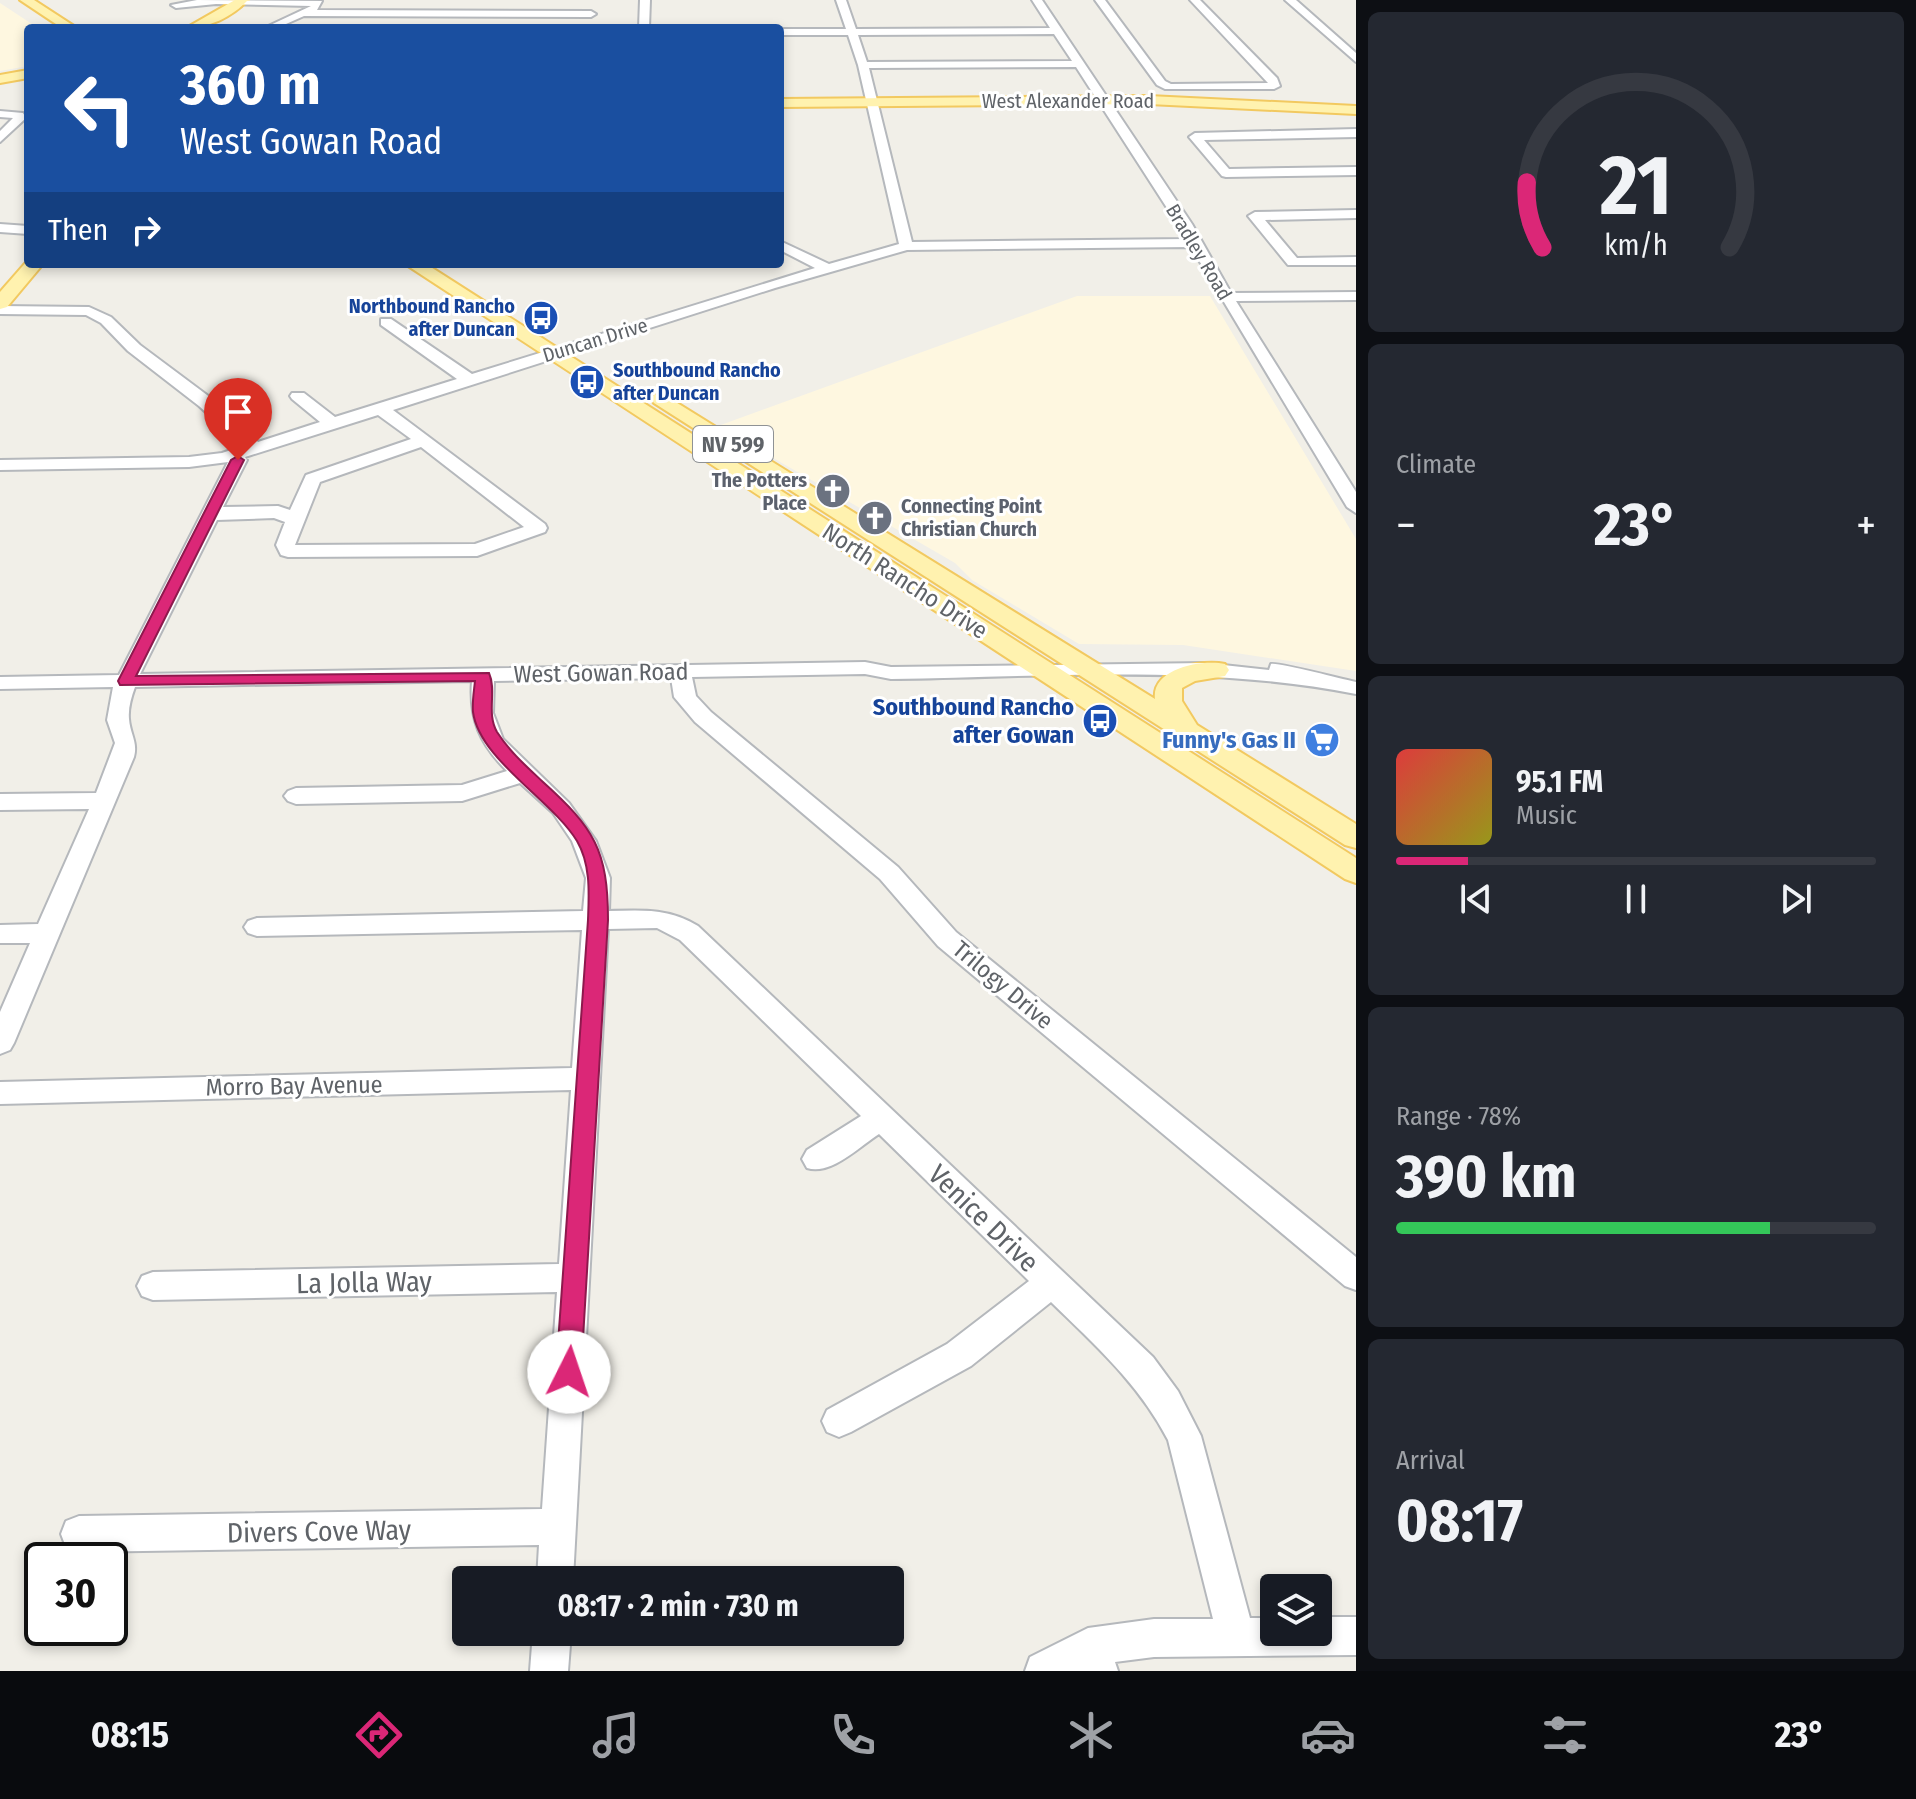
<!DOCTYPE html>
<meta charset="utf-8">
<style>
:root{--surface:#171b24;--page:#242831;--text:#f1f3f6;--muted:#9ea1a6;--line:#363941;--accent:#db2777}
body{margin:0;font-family:"Fira Sans Condensed",sans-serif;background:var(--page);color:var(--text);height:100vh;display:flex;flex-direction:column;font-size:30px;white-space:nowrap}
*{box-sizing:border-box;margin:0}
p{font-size:26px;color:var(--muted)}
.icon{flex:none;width:44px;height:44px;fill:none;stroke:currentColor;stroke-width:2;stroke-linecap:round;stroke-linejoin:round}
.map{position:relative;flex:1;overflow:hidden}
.panel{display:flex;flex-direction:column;gap:12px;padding:12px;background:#0d0f14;width:560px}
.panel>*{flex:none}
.hud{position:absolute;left:24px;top:24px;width:760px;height:244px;border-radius:8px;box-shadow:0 4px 12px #0003;background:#1a4fa0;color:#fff;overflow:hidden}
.controls{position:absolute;left:1260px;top:1574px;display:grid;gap:16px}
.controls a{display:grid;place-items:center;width:72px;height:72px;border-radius:8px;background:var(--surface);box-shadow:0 4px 12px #0003;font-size:40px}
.speed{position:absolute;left:24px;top:1542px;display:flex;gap:16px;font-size:40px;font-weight:700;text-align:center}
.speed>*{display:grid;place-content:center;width:104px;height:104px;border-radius:50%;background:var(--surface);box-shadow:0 4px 12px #0003;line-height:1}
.speed .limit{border:4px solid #111;border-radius:12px;background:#fff;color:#111}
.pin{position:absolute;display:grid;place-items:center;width:68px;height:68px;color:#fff;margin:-82px -34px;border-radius:50% 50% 50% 0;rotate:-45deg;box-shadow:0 0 8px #0007}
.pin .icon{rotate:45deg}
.me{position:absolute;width:88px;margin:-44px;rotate:4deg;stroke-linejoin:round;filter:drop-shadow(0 0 6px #0008)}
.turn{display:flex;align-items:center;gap:28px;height:168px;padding:0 24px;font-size:36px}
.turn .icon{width:104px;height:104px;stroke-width:2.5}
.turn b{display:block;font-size:56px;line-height:68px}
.then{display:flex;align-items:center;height:76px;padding:0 24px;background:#0003;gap:16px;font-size:30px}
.big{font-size:60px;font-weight:700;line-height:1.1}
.panel .tile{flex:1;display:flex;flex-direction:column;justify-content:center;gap:12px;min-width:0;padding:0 28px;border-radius:12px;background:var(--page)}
.panel .dial{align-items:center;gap:0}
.dial svg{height:208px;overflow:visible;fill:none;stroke:var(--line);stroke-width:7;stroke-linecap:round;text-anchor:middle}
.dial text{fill:var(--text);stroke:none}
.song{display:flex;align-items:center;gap:24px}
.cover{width:96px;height:96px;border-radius:12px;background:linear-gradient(135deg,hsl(0 70% 55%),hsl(60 70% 35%))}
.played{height:8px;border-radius:4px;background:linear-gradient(90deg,var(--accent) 15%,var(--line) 15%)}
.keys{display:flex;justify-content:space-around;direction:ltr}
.heat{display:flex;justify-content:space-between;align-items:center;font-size:44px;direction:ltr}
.charge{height:12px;border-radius:6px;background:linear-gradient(90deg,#34c759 78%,var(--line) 0)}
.trip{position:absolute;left:452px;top:1566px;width:452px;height:80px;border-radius:8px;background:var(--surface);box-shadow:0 4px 12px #0003;font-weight:700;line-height:80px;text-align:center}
.menu{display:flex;height:128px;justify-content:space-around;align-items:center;background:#090b0e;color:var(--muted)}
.menu .icon{width:56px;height:56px}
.menu .on{color:var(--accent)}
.menu b{font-size:36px;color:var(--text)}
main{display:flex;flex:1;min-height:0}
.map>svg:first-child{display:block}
</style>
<main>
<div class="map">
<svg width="1356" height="1671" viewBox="0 0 1356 1671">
<rect width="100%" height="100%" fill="#f1efe8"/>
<path fill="#fef7e0" d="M0,3L38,28H28V66L0,71Z
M1077,296H1210L1356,539V671L1183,645L1079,644L972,580L955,563L718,426Z"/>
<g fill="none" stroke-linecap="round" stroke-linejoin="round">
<defs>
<path id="minor" d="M197,0L322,1L317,10L591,11L596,14L591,17L304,16L277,28H264L311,6L216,4L176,8L171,5Z
M640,0H650L649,28H639Z
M836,0H846L856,29L1050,28L1032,0H1042L1192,224L1231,293L1356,292V300L1236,301L1356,492V513L1347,507L1191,247L907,250L775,288L393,410L545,524L547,528L545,532L477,556L288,557L281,555L276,545L285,522L274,518L217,520L140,674L865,662L891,667L1205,663L1269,670L1271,664C1278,662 1341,679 1356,682V694C1204,664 1045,677 891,679L865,674L692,677L696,696L711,712L898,867L956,932L1356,1257V1290L1345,1286L938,946L880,879L695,722L674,697L671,678L494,681L493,713L503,739L569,803L596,841L610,878L609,911C642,910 670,908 698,926L1153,1357L1178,1391L1201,1436L1250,1618H1274V1632H1318V1617H1356V1655L1154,1657L1115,1662L1118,1671H1025L1030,1657L1088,1628L1154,1619H1213L1168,1440C1139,1384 1095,1345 1051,1302L971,1366L851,1432L839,1437L827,1432L822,1421L827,1410L947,1344L1029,1281L879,1134C859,1147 830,1176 807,1168L802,1159L807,1150L861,1116L680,940L657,928L608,929L573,1580H537L539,1545L79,1552L66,1547L61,1534L66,1521L79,1516L542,1509L557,1292L153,1300L142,1296L137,1286L142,1276L153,1272L559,1264L571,1090L0,1104V1082L572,1068L582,930L257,936L248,933L244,927L248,921L257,918L583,911L586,878L572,841L553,813L520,783L462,801L296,804L288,801L284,796L288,791L296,788L462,785L507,771C480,744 469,720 472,681L135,687C131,698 128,708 129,719C130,734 138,742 134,757L14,1043L10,1050L0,1054V1012L30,943H0V925L38,924L89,809L0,810V794L96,793L115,743L107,720L113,687L0,689V677L119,675L228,462L189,467L0,470V460L189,457L222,453L243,446L199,406L128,351L101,323L86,315L0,314V306L89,307L111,317L140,345L211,398L258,442L320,422L292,399L290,396L292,393H304L335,417L457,379L381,325V319H391L472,374L815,268L780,250V241L829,264L899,244L858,65L848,35H780V29H846ZM1054,34L1072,61L867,62L858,35ZM1076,67L1187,239L912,242L869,68ZM378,415L411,439L306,475L290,510L278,506L223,507L247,460L245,457ZM421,447L524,527L475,544L295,545L320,482Z
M1095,0H1105L1165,81L1171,84L1268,83L1190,0H1200L1277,78L1280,86L1274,89H1165L1157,85Z
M1285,0H1296L1356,53V62Z
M0,111L23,113L26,118L0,142V131L13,118L0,117Z
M1356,129V137L1204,140L1229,169L1356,167V175L1226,177L1222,176L1189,137L1195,133Z
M1356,210V218L1265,220L1297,258L1356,257V265H1288L1248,216L1255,212Z
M0,224L28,226V234L0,232Z
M533,1632H571L568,1671H530Z"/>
<path id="major" d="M20,0H34L77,28H62Z
M235,0H248C232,17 209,28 186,28Z
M28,70V78L0,83V75Z
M1149,96L1356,106V114L1149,104L780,107V99Z
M28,260V264H43L7,307L0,309V292Z
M405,264H426L1356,858V883L1345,879Z
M661,393L1155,699C1151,668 1203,659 1225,664L1229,670L1225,676L1195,681L1182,688V701L1197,725L1356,824V848L1345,845L654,403L651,399L654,395Z"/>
</defs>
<use href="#minor" stroke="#b5b8bc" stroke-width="4"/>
<use href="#major" stroke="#f2c960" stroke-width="4"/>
<use href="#minor" fill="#fff" fill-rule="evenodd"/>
<use href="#major" fill="#fff2af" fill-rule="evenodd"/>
</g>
<path fill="#db2777" stroke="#8e194d" stroke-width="2" d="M238,456L244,460L136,676L489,673C497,691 486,713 497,732C510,752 526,766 543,782C594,828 608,850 608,920L581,1372L578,1380L569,1383L560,1380L556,1372L588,920C589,894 591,865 577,841C552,800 479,759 473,712C472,702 474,691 475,681L120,685L118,681L231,460Z"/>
<defs>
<symbol id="bus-disc" viewBox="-11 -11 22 22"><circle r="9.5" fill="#1a4fb4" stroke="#fff"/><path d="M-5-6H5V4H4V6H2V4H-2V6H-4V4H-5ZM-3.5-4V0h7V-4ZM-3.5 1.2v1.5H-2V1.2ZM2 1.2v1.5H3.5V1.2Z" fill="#fff"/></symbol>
<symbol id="church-disc" viewBox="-11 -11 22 22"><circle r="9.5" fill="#6b7280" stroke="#fff"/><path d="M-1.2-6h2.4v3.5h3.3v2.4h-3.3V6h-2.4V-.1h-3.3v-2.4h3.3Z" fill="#fff"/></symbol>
<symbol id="supermarket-disc" viewBox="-11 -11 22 22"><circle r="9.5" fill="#3f7fe0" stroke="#fff"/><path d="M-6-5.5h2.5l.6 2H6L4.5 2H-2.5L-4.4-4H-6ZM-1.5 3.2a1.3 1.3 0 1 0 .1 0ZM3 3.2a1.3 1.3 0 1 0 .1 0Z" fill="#fff"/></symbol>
</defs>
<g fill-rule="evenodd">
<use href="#bus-disc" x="521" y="298" width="40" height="40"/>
<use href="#bus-disc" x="567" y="362" width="40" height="40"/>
<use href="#church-disc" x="813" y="471" width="40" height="40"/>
<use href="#church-disc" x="855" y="498" width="40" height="40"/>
<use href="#bus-disc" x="1080" y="701" width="40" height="40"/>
<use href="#supermarket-disc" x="1302" y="720" width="40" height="40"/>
</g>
<g text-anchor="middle" stroke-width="6" stroke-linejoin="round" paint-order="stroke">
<g font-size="20" fill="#5f6368" stroke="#fff">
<text x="1068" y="108">West Alexander Road</text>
<text transform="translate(1199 252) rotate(59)" y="7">Bradley Road</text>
<text transform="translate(595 340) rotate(-17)" y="7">Duncan Drive</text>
</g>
<g font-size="20" font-weight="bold" fill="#164399" stroke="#fff" text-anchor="end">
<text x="515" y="313">Northbound Rancho<tspan x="515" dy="23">after Duncan</tspan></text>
<text x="613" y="377" text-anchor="start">Southbound Rancho<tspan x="613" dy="23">after Duncan</tspan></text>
</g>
<g font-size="20" font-weight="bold" fill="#5b616d" stroke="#fff" text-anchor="end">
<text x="807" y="487">The Potters<tspan x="807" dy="23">Place</tspan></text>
<text x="901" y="513" text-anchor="start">Connecting Point<tspan x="901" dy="23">Christian Church</tspan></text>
</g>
<rect fill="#fff" stroke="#8f9295" stroke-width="2" x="693" y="426" width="80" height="36" rx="6"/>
<g font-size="22" font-weight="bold" fill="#5f6368">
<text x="733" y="452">NV 599</text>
</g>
<g font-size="24" fill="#5f6368" stroke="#fff">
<text transform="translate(905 581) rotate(33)" y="8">North Rancho Drive</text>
<text transform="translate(601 673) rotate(-1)" y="8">West Gowan Road</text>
<text transform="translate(1003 985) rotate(40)" y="8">Trilogy Drive</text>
<text transform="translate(294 1086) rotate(-1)" y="8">Morro Bay Avenue</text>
</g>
<g font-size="24" font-weight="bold" fill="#164399" stroke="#fff" text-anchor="end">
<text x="1074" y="715">Southbound Rancho<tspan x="1074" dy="28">after Gowan</tspan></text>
</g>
<g font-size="24" font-weight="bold" fill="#366cbe" stroke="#fff" text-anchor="end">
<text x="1296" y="748">Funny's Gas II</text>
</g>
<g font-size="28" fill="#5f6368" stroke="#fff">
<text transform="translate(984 1218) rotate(44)" y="10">Venice Drive</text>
<text transform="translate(364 1282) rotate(-1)" y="10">La Jolla Way</text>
<text transform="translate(319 1531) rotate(-1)" y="10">Divers Cove Way</text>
</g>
</g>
</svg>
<div class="controls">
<a><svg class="icon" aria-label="layers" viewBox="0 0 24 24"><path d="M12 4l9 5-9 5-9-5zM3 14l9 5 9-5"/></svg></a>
</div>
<div class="speed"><div class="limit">30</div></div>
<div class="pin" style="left:238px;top:460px;background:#d93025"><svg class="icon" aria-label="arrive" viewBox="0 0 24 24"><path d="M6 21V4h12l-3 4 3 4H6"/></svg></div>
<svg class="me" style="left:569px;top:1372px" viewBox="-20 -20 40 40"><circle r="19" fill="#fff"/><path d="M0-13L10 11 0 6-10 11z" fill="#db2777"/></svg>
<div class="trip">08:17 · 2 min · 730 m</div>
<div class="hud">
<div class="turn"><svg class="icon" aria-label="left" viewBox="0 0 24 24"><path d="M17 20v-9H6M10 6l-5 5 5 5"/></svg><div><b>360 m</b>West Gowan Road</div></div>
<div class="then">Then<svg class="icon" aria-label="right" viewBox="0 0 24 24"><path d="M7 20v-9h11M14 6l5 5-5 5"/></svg></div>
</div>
</div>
<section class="panel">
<div class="tile dial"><svg viewBox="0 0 100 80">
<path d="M14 69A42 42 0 1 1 86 69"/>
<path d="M14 69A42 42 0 0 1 8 44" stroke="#db2777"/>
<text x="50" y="56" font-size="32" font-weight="700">21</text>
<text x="50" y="72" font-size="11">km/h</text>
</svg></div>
<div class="tile"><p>Climate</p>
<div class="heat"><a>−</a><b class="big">23°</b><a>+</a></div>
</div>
<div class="tile">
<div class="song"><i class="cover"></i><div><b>95.1 FM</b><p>Music</p></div></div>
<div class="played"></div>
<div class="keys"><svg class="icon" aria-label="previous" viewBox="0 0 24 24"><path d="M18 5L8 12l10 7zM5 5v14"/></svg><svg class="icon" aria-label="pause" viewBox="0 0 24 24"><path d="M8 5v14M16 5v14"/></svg><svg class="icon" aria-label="next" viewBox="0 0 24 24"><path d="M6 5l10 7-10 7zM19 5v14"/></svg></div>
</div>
<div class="tile"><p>Range · 78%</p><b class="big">390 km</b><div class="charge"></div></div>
<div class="tile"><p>Arrival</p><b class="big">08:17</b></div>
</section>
</main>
<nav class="menu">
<b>08:15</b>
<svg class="icon on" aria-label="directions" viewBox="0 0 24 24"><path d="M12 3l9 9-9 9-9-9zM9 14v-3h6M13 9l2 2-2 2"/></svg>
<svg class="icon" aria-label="music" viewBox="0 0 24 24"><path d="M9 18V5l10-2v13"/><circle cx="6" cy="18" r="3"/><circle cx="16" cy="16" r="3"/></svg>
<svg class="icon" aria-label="phone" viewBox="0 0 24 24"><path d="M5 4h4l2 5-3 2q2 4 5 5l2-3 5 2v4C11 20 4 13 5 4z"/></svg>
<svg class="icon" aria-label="climate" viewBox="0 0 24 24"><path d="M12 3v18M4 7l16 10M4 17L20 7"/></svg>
<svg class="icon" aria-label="car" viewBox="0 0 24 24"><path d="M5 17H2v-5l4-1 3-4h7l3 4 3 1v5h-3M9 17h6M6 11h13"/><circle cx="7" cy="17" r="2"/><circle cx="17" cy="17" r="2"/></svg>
<svg class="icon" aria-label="filters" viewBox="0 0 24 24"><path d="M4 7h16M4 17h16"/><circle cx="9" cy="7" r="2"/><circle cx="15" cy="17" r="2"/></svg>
<b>23°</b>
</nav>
